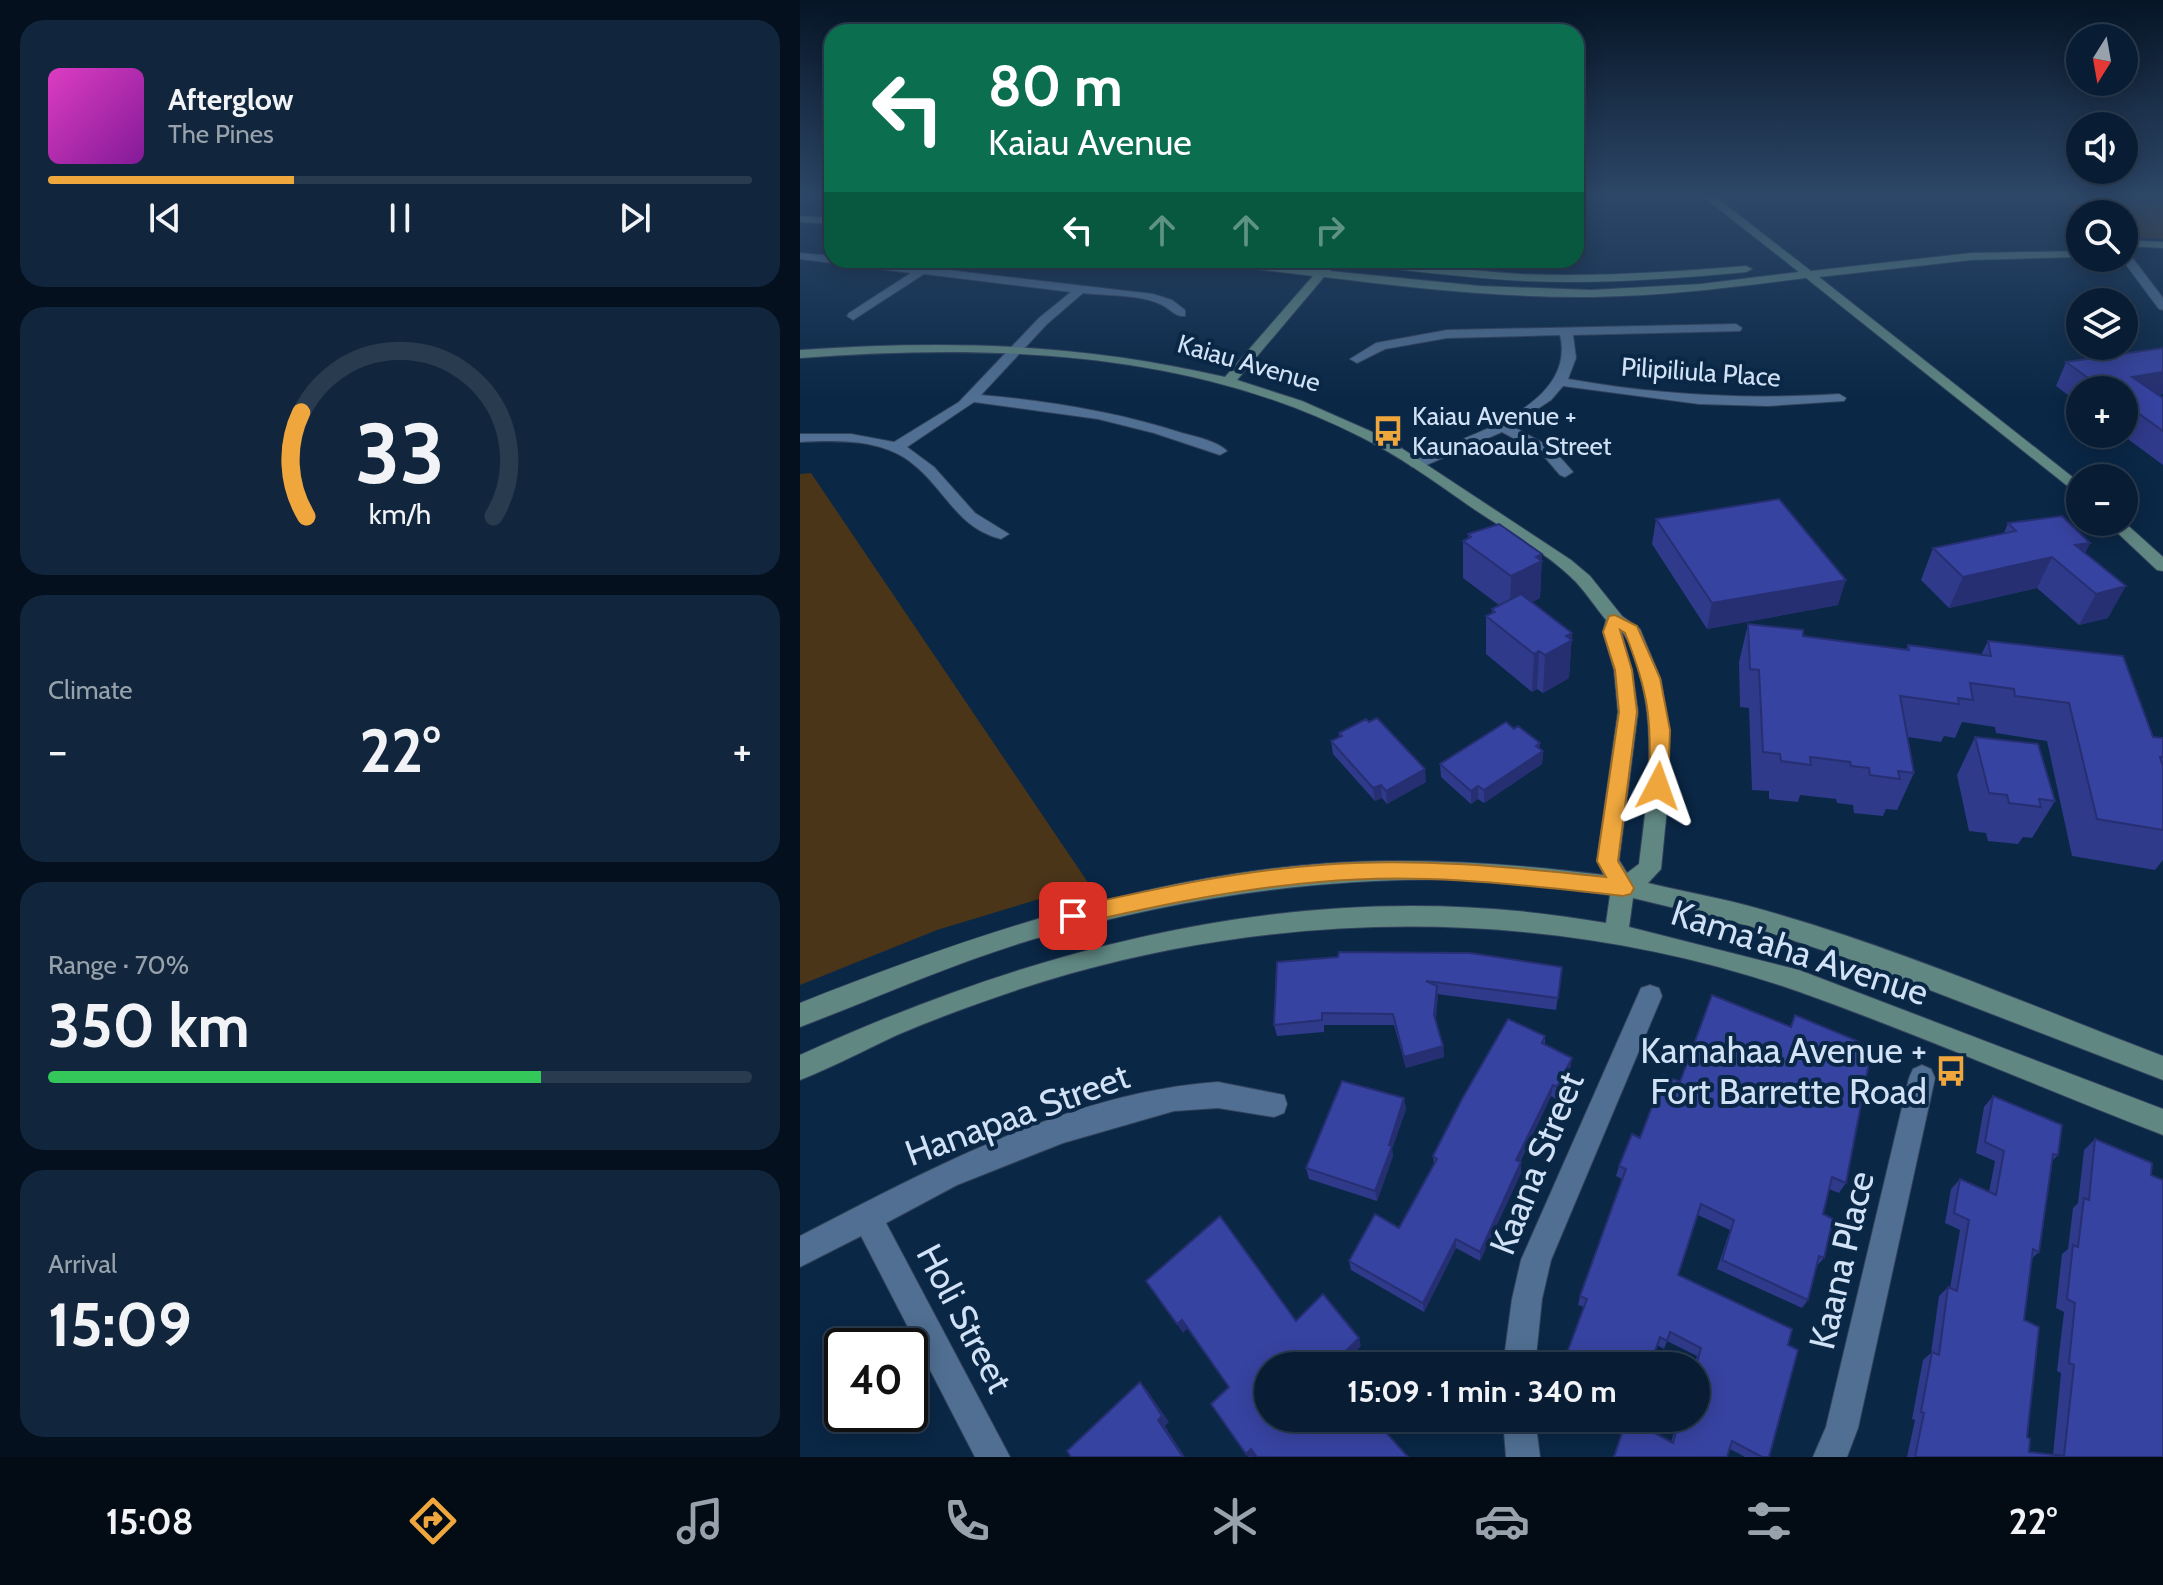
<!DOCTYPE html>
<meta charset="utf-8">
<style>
:root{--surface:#081d34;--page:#11263c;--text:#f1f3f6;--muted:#98a2ac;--line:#293b4f;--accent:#efa73d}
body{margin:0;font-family:Cabin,sans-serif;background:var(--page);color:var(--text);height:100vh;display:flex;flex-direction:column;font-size:30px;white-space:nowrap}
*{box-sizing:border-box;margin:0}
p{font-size:26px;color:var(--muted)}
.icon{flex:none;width:44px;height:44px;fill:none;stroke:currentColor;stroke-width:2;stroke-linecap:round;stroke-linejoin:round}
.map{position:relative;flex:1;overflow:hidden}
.details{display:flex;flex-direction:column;gap:20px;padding:20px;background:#04101d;width:800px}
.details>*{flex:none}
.guide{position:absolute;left:24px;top:24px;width:760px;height:244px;border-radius:24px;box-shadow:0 4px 20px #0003,0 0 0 2px var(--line);background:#0b6e4f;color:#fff;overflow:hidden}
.needle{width:52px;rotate:191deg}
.tools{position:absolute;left:1266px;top:24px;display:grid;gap:16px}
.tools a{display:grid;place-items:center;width:72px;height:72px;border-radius:50%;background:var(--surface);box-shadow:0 4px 20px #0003,0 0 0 2px var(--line);font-size:40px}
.speed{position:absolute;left:24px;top:1328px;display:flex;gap:16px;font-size:40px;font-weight:700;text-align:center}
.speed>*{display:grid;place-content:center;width:104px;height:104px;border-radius:50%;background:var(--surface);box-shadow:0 4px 20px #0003,0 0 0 2px var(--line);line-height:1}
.speed .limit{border:4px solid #111;border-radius:12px;background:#fff;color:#111}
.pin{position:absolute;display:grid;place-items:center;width:68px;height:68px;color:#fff;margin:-34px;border-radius:16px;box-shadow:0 4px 12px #0006}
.me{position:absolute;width:88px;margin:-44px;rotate:4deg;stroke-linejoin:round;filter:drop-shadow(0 0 6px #0008)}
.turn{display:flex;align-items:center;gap:28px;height:168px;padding:0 32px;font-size:36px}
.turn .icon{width:104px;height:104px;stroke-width:2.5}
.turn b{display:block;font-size:56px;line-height:68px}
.lanes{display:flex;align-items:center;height:76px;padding:0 32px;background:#0003;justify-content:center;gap:40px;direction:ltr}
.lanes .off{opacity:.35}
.big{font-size:60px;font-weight:700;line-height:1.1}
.details .card{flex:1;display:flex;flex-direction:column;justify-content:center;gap:12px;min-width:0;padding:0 28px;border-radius:24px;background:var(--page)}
.details .dial{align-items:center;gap:0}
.dial svg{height:208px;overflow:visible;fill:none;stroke:var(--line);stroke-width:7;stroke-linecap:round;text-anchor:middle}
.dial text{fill:var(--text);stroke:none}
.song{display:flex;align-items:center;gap:24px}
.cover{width:96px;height:96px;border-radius:12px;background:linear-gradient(135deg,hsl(310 70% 55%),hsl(290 70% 35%))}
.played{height:8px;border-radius:4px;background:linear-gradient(90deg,var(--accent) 35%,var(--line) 35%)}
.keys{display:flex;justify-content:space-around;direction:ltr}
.heat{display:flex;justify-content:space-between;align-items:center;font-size:44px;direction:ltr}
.charge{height:12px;border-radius:6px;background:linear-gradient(90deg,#34c759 70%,var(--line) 0)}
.trip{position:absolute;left:454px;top:1352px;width:456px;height:80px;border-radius:40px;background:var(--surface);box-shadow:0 4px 20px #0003,0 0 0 2px var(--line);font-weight:700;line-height:80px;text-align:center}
.menu{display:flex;height:128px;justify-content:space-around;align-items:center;background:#030c15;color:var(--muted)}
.menu .icon{width:56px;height:56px}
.menu .current{color:var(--accent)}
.menu b{font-size:36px;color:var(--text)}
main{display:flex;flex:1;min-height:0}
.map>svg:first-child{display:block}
</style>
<main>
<section class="details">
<div class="card">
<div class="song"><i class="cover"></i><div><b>Afterglow</b><p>The Pines</p></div></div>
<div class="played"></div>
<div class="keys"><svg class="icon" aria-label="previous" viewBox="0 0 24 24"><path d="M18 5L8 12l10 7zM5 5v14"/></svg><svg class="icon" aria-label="pause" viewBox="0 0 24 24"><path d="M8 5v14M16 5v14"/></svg><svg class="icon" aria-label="next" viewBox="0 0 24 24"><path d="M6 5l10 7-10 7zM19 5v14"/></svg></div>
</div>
<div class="card dial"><svg viewBox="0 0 100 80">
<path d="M14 69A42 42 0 1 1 86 69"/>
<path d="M14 69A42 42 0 0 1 12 29" stroke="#efa73d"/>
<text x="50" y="56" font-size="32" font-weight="700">33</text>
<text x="50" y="72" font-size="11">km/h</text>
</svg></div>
<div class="card"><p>Climate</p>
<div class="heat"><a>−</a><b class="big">22°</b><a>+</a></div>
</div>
<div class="card"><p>Range · 70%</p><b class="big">350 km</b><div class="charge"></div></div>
<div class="card"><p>Arrival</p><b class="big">15:09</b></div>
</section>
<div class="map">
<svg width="1363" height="1457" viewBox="0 0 1363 1457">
<rect width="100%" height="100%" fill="#0a2746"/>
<path fill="#4a3518" d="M1259,195H1363V239L1324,237V214H1280V221Z
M11,473L289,884L137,930L0,985V474Z"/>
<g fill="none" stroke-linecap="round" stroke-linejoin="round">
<defs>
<path id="street" d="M1274,195H1284L1299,214H1289Z
M1324,251L1328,252L1363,298V310L1359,309L1321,258H1324Z
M0,253L32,256V260H62L353,294L372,300L385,310V316C375,317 372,310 362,305C340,294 307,296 283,293L247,324L181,395C249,401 317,412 382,433C396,437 417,441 427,451L420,455L354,433L298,419L174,402L107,447L134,467L175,513L209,534L201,539C157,528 145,489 113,464C83,439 38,440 0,442V434H51L94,442L159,402L239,318L271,292L124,274L53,320L47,316L49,313L111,273L0,259Z
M936,324L942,328L940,331L773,335L776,358L768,379C858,395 948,400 1039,394L1046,398L1044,401L968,406L899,404L763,386L751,400L712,426L752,448L773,472L765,477L760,475L742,454L702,432L622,467H612L609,464C619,455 635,451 648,445C693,427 775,397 760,335L647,338L585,349L557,363L550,359L576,343L647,330Z
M850,985L859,988L862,996L751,1260L742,1299L735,1366H703L712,1299L721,1260L841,988Z
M1122,1065L1131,1069L1135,1078L1058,1428L1047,1457H1013L1026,1427L1109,1078L1113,1069Z
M418,1082L484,1095L487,1104L484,1113L474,1117L418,1108L374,1111L263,1143L157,1185L86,1223L210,1457H175L61,1236L0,1267V1236C129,1170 269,1092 418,1082Z
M703,1418H735L740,1457H706Z"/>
<path id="secondary" d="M901,195H913L1011,271L1171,253L1280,251V257L1171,260L1019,277L1280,483V496L1006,278C935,287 864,296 793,297C703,298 613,288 524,277L437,380L502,401L586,438L771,560L790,576L822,616L840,629L861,680L869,734V788L861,869L848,883C881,891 916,897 949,906C1090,944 1226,1004 1363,1056V1080L1052,960L949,926L833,898L829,927L999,970L1363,1109V1135C1241,1088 1121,1035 997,991C764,910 509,907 272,973C213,990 154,1011 97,1035C65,1050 33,1067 0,1080V1055C257,938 523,873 806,923L810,895C774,890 738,883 702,881C543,873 386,895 234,939C154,963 78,997 0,1027V1003C187,929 383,863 586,861C660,860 732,866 804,875L797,861L818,712L814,670L803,632L806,620C796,608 787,594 776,582C745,551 704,530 668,505C634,481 599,456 561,437C388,349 190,344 0,358V350C149,340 279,343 425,377L513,276L405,263L399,260H435L518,270L527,264L533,267L530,271L680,286L791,290L901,284L999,272ZM821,631C830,640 833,653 837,665C858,730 847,798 839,864L827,873L819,860L838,712L832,670Z
M0,216L32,218V224L0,222Z
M1324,240L1363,242V248L1324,246Z
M537,260C599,260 659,270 720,274C796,277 871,272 946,266L952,269L946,272C873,279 800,284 726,281C665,278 604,270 543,263Z
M1306,522H1324L1363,557V571L1357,570Z"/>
</defs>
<use href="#street" stroke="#32425c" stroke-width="2"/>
<use href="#secondary" stroke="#32425c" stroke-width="2"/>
<use href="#street" fill="#506f92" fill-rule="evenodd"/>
<use href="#secondary" fill="#608782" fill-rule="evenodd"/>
</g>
<path fill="#2f3a8a" d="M1363,348V394L1358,395L1363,398V465L1321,434H1324V390H1280V404L1256,386L1266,362Z
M856,519L1038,605L907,629L852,544Z
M1208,523L1290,543L1285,553L1308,618L1279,625L1237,588L1149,608L1121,580L1133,548L1204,533Z
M668,534L742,554L740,598L732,602L772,633L769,678L743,693L737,689L732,692L686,654V616L692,613V609L699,605L663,578V541L668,538Z
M948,624L1003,636L1106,650L1108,645L1181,655L1188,641L1353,737L1363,738V860L1355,870L1272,856L1247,741L1196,733L1195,727L1162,722L1155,738L1144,736L1141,742L1108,737L1114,773L1097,810L1086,809L1083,816L1054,813L1053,805L1037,803L1036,799L1000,795L998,802L969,799V791L952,790L949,708L940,707L939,662Z
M714,729L740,743V749L743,751L742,764L684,803L678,799L671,804L641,777L640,764Z
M539,733L626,782L587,804L582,798L575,801L533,754L531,741L539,737Z
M1175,737L1255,801L1232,838L1223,837L1218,844L1188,841L1186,833L1169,831L1157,775Z
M477,962L762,967L756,1010L637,994L636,1020L643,1046L644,1057L606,1068L594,1025H524V1032L477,1036L474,1025Z
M995,1015L1046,1183L1039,1193L1029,1189L1023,1214L1024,1258L1016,1267L1008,1300L1002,1308L917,1269L930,1230L898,1215L878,1275L988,1345L969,1457H945L930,1449L927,1457H813L827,1418L871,1442L878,1418H896V1366H894L897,1356L867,1341L864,1349L857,1345L850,1366H762L784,1307L778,1305L780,1296L822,1179L816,1176L819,1166L880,1082L990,1027Z
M745,1036V1045L772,1058L770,1069L756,1099L751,1096L720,1162L721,1173L680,1261L656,1248L624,1312L551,1270L549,1261L599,1228L634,1166L633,1156Z
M1193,1096L1258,1155L1252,1161L1239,1252L1231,1259L1224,1320L1227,1437L1229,1452L1253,1455L1261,1373L1257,1371L1264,1312L1256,1308L1262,1254L1268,1249L1273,1208L1278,1203L1284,1150L1295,1139L1351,1175L1363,1457H1107L1115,1420L1112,1419L1123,1360L1131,1353L1139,1296L1148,1287L1150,1288L1160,1230L1145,1223L1151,1189L1160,1179L1189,1192L1195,1161L1176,1153L1184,1107Z
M604,1098L606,1109L592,1149L593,1156L577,1201L509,1179L506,1168Z"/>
<path fill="#262f71" d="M1363,372V394L1324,400L1332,377Z
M1290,543L1274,574L1275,545Z
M742,554L740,598L710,614L711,576Z
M1252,557L1237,588L1149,608L1163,577Z
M1046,580L1038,605L907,629L912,603Z
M1326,586L1308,618L1279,625L1296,594Z
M772,633L769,678L743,693L745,655L766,636Z
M739,651L737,689L732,692L734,654Z
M740,743V753L743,751L742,764L684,803V790Z
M625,769L626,782L587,804L586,791Z
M581,785L582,798L575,801L573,788Z
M678,786V799L671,804V791Z
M637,986L638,998L635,1027L634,1015Z
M643,1046L644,1057L606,1068L604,1057Z
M772,1058L770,1069L756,1099L757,1087Z
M753,1085L751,1096L715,1170L716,1160Z
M604,1098L606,1109L592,1149L593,1156L577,1201L575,1191L589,1145Z
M721,1162V1173L680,1261V1252Z
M656,1239V1248L624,1312L623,1303Z
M382,1320L388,1328L383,1333L377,1324Z
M559,1338L561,1346L542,1366H534L533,1364Z
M340,1382L347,1390L369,1422L365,1426L385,1457H383L358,1420Z
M451,1449L456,1455L454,1457H448L446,1454Z"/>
<path fill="#3743a1" stroke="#262f71" stroke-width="2" d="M1363,348V372L1332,377L1363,398V431L1324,403V390H1305L1266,362Z
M979,499L1046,580L912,603L856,519Z
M1262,516L1290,543L1275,545L1326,586L1296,594L1252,557L1163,577L1133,548L1216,531L1208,523Z
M699,524L742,554L736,557L742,561L711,576L663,541L671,537L668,534Z
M721,594L772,633L766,636L772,640L745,655L739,651L734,654L686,616L695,612L692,609Z
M948,624L1003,630V636L1109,650L1108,645L1191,656L1188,641L1323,656L1353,737L1363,738V757H1360L1363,766V830L1297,819L1269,703L1215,696L1214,689L1170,683L1173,700L1158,698L1159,704L1100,696L1114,773L1098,771L1100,779L1070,775L1069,768L1051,766L1050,762L1010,757L1011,765L981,761L980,754L963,752L959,670L950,669Z
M577,718L625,769L586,791L581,785L573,788L531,741L542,736L539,733L566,719L569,722Z
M706,722L714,729L718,726L740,743L736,746L743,751L684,790L678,786L671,791L640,764Z
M1175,737L1238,744L1255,801L1239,799L1241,807L1209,803L1207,795L1189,793Z
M539,952L670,953L762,967L758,998L626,981L637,986L634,1015L643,1046L604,1057L593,1014L522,1013V1020L474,1025L477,962L538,957Z
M912,995L991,1027L995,1015L1072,1047L1046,1183L1032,1177L1023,1214L1033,1219L1024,1258L1019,1256L1008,1300L922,1260L934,1220L901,1204L878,1275L992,1329L988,1345L998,1350L969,1457H962L932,1441L927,1457H814L827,1418L873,1443L880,1418H896V1366L901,1348L870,1332L867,1341L860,1337L850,1366H774L764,1361L787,1299L780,1296L826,1169L819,1166L832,1134L840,1138L864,1075L880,1082Z
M708,1019L745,1036L742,1043L772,1058L757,1087L753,1085L716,1160L721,1162L680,1252L656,1239L623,1303L549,1261L575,1214L599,1228L637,1159L633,1156L662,1099Z
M542,1081L604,1098L589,1145L592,1146L575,1191L506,1168Z
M1193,1096L1262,1125L1258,1155L1253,1154L1239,1252L1233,1249L1224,1320L1239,1327L1227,1437L1230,1439L1229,1452L1264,1456L1274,1365L1269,1363L1275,1303L1267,1299L1273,1245L1278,1247L1284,1198L1289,1200L1295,1139L1352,1163L1351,1175L1363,1180V1457H1115L1124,1413L1121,1412L1132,1352L1139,1355L1148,1287L1157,1291L1169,1220L1154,1213L1160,1179L1196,1195L1204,1151L1185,1142Z
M420,1216L496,1321L523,1294L559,1338L533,1364L535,1366H468V1418H573L608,1457H457L451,1449L446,1454L411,1404L429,1387L382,1320L377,1324L346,1281Z
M340,1382L362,1416L358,1420L383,1457H271L267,1451Z"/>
<linearGradient id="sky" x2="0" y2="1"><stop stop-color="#061526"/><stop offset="0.49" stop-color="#2d4768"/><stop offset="1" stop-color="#2d4768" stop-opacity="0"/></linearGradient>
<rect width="1363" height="399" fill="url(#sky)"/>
<path fill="#efa73d" stroke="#9b6d28" stroke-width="2" d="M815,615L837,626L860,678L870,730L868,786L858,793L849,786C852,721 849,693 825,633L820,630L832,670L837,712L818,861L834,888L831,894L823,896C723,885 621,872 519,882C436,889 355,906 273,925L265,922L262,916L265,909L273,907C355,889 436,871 520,865C615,857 711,867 806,877L797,861L819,712L815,670L803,632L809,616Z"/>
<defs>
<symbol id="bus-bare" viewBox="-9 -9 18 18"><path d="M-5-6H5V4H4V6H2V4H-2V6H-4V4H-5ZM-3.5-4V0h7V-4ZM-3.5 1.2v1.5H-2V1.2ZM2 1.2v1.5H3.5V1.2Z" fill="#efa73d" stroke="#0a2746" stroke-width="2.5" paint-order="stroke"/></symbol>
</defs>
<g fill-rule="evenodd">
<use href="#bus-bare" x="566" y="409" width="44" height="44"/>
<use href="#bus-bare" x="1129" y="1049" width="44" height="44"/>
</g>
<g text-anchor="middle" stroke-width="8" stroke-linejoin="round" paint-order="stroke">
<g font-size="26" fill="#d1e2f6" stroke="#0a2746">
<text transform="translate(449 363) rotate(16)" y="9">Kaiau Avenue</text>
<text transform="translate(901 372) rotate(4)" y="9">Pilipiliula Place</text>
</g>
<g font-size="26" fill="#d1e2f6" stroke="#0a2746" text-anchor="start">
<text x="612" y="425">Kaiau Avenue +<tspan x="612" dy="30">Kaunaoaula Street</tspan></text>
</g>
<g font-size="36" fill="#d1e2f6" stroke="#0a2746">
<text transform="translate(1000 952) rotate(18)" y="13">Kama'aha Avenue</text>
<text transform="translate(217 1114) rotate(-20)" y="13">Hanapaa Street</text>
<text transform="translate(736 1163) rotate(-68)" y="13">Kaana Street</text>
<text transform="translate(1041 1260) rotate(-77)" y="13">Kaana Place</text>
<text transform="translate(165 1318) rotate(62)" y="13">Holi Street</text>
</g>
<g font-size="36" fill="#d1e2f6" stroke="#0a2746" text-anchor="end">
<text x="1127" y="1063">Kamahaa Avenue +<tspan x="1127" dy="41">Fort Barrette Road</tspan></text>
</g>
</g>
</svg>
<div class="tools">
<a><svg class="needle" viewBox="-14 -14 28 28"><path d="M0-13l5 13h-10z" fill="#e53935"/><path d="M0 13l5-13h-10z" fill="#98a2ac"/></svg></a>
<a><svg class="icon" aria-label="sound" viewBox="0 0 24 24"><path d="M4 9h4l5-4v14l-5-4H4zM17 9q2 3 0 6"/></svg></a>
<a><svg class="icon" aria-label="search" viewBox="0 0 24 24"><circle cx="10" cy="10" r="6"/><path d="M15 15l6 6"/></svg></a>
<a><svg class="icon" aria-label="layers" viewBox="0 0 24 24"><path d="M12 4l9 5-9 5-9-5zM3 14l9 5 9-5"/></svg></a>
<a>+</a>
<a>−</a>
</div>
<div class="speed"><div class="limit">40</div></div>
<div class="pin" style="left:273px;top:916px;background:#d93025"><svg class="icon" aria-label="arrive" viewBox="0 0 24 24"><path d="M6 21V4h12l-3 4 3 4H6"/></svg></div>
<svg class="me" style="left:858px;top:786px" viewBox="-20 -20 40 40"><path d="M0-17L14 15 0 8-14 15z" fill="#efa73d" stroke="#fff" stroke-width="4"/></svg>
<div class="trip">15:09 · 1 min · 340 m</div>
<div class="guide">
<div class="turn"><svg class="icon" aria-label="left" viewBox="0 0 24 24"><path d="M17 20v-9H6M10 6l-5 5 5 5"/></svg><div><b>80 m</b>Kaiau Avenue</div></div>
<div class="lanes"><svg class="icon" aria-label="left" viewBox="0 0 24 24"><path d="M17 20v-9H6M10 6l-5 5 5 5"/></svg><svg class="icon off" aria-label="ahead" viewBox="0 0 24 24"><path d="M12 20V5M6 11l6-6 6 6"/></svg><svg class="icon off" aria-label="ahead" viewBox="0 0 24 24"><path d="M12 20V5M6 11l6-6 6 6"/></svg><svg class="icon off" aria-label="right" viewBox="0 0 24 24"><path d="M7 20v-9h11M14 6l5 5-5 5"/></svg></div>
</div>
</div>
</main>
<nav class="menu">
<b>15:08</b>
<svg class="icon current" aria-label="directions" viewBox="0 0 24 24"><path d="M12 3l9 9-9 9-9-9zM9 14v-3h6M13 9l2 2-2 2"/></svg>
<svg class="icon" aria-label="music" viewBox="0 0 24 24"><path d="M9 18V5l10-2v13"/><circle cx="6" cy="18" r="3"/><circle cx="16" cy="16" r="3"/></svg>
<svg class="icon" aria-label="phone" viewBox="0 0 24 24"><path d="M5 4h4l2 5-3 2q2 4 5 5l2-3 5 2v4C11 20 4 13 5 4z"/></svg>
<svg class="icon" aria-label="climate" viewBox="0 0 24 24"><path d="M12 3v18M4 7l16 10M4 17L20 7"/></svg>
<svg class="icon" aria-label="car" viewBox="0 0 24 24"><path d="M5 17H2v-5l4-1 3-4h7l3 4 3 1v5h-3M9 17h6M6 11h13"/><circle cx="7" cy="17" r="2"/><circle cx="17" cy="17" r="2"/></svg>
<svg class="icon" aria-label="filters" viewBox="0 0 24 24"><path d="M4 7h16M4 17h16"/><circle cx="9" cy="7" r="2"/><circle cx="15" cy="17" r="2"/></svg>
<b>22°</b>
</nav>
